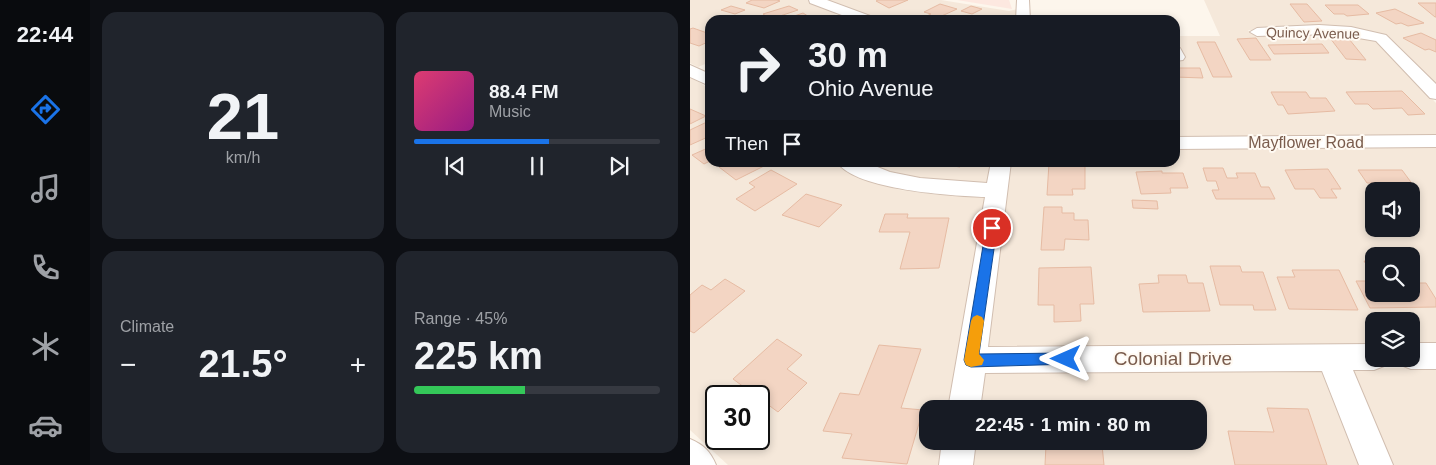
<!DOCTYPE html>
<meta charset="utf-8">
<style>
:root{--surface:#171b24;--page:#20242c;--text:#f1f3f6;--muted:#9ea1a6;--line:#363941;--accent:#1a73e8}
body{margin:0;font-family:Arial,sans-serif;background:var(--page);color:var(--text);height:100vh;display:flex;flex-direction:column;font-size:19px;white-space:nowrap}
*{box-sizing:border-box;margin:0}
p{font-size:16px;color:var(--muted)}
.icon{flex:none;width:28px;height:28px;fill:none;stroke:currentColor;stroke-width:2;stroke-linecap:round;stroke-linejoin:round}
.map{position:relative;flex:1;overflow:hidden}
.details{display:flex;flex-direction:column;gap:12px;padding:12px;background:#0d0f14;width:600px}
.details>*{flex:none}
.banner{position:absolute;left:15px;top:15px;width:475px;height:152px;border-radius:15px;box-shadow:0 2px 8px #0003;background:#171b24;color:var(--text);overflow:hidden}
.buttons{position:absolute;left:675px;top:182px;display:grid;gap:10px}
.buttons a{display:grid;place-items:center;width:55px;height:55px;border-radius:10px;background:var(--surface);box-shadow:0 2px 8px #0003;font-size:25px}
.speed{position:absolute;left:15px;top:385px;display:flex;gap:10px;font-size:25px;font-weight:700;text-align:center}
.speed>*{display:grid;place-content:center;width:65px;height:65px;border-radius:50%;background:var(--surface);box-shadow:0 2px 8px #0003;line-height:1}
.speed .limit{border:2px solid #111;border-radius:8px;background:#fff;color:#111}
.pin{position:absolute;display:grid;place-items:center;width:42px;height:42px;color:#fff;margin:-21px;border:2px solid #fff;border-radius:50%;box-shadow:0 1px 5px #0007}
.me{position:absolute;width:55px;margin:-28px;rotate:270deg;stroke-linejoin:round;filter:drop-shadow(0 0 4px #0008)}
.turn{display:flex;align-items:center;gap:18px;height:105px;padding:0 20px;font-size:22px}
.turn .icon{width:65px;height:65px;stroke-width:2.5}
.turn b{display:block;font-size:35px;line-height:42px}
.then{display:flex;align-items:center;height:48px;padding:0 20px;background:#0003;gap:10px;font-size:19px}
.big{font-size:38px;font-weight:800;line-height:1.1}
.details .card{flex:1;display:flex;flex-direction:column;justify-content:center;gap:8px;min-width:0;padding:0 18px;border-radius:15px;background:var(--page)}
.details .dial{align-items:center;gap:0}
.dial b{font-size:65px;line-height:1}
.song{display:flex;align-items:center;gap:15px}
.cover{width:60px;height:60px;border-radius:8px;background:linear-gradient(135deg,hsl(340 70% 55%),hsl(310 70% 35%))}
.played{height:5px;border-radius:2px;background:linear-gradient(90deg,var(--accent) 55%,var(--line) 55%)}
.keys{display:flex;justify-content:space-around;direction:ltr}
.heat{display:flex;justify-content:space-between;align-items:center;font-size:28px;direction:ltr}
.charge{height:8px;border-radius:4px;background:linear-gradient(90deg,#34c759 45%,var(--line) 0)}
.details .tiles{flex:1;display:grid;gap:12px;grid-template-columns:repeat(2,1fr)}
.trip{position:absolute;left:229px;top:400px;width:288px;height:50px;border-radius:15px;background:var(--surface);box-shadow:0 2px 8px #0003;font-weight:800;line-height:50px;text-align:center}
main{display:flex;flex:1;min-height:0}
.dock{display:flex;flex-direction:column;width:90px;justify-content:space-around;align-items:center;background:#090b0e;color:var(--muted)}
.dock .icon{width:35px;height:35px}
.dock .current{color:var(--accent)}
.dock b{font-size:22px;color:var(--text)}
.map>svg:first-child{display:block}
</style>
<main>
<nav class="dock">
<b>22:44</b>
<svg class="icon current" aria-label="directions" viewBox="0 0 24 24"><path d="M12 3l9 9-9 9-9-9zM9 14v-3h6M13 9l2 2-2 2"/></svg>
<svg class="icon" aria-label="music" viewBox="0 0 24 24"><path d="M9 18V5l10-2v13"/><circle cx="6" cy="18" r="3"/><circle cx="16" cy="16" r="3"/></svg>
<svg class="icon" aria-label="phone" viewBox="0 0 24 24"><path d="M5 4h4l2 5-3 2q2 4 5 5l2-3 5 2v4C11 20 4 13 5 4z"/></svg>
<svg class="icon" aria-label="climate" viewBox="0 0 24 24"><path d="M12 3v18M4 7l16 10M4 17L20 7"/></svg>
<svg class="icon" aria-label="car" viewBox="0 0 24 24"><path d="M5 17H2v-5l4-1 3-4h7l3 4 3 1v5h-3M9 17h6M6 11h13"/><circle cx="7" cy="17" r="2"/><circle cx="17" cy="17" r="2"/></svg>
</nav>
<section class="details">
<div class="tiles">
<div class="card dial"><b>21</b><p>km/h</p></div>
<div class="card">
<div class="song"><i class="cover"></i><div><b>88.4 FM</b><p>Music</p></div></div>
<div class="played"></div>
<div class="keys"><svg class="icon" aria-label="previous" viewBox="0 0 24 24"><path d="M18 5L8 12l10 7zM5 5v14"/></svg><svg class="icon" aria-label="pause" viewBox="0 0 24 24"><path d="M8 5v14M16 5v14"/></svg><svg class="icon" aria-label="next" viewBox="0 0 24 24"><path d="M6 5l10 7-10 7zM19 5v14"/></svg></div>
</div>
<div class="card"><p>Climate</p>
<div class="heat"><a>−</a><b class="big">21.5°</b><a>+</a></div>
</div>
<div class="card"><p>Range · 45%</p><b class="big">225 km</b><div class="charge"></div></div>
</div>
</section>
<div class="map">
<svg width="746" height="465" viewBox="0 0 746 465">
<rect width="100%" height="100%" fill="#fdf6ec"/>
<path fill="#f5e8da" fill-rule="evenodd" d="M0,0H118L150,13L131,20H20V62L8,67L0,63Z
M137,0H251L319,11L328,9L327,20H189Z
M514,0H746V86L698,38L651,28L558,30L562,34L654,33L685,39L746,103V136L485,138V36H530Z
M0,77L20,89V162L142,163L167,176L210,190L251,195H296L258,409H238V441H253L249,465H38L0,430ZM26,396H69V439H26Z
M746,146V345H721V321H684V346L296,349L321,163L485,162V148ZM684,191H721V229H684ZM684,256H721V294H684Z
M173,163H302L299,183L219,179Z
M746,367V465H702L660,369Z
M632,369L670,465H282L285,441H508V409H289L293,372Z"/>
<path fill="#fde8e0" d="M267,0H319L322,9Z"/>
<path fill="#f3d5c3" stroke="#e6bba3" d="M62,0H87L90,1L74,8L56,3Z
M218,0L199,8L186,1L188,0Z
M728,3H746V17H745Z
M250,4L267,9L243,20H228L241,14L234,12Z
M600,4H617L632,21L614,22Z
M635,5H668L679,14L657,16L654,14H644Z
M41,6L55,10L45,14L31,10Z
M99,6L108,10L81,19L73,14Z
M281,6L292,9L282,14L271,11Z
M705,9L734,23L718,26L711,23L706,24L686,13Z
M113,13L121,18L113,20H93Z
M3,28L20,34V41L9,46L0,43V29Z
M731,33L746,40V52L739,49L735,50L713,38Z
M637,34H655L676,60L656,59Z
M566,38L581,60H560L547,39Z
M507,42H525L542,77H523Z
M632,44L639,53L584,54L578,45Z
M485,68H510L513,78L485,77Z
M712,91L735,114L718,115L712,108L683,109L678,104H665L656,92Z
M581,92H616L620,98H636L645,111L598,114L593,105H588Z
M0,109L16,116L0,124Z
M19,121L20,136L0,145V130Z
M20,147V161L14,164L2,155Z
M38,162H70L74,166L46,180L29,167Z
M237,162H272L270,167Z
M359,163L395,164V189H382L383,195H357Z
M513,168H533L537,178H548L546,173H565L571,187H579L585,199H526L522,190H529L526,181H517Z
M638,169L651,189H641L647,198H630L624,189H605L595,170Z
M81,170L107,184L65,211L46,199L65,187L59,183Z
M668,170H712L726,189H690L686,183H677Z
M472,171V173H493L498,188H480L481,193L451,194L446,172Z
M116,194L152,205L129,227L92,215Z
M442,200L467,201L468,209L443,208Z
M354,207H372V213H384V220H398L399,240L375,239L374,250H351Z
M195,214H218L217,218H259L249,268L210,269L220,232H189Z
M674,261H684V277Z
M520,266H550L552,272H573L586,310H564L563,305H530Z
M401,267L404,304H390L391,321L364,322V305H348L349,268Z
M602,270H649L668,310L599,309L587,277H605Z
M468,275H496L498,283H513L520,311L453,312L449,284L469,283Z
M35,279L55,291L4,333L0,331V295L12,285L21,290Z
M666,281H684V294H721V283H736L746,299V307L680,308Z
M87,339L112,355L97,369L117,383L88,412L43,379Z
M189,345L231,349L211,408L233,410L217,464L152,458L162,434L133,431L150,393L169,395Z
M577,408L618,409L637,465H545L538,431L584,432Z
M356,445H412L414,465H355Z"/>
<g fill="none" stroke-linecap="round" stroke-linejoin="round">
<defs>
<path id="minor" d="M119,0H137L183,17L185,20H165L120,3Z
M327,0H339L340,20H326Z
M629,25L661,27L696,35L746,84V99L740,98L686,41L645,34L567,36L560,32L567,28Z
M485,46L490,48L495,57L493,60L485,61Z
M0,65L20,74V86L0,77Z
M746,135V147L485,149V137Z
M147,162H175L200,172L230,178L297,183L301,162H321L298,347L684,344V359H698L694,366L684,370H663L703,465H669L632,371L295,373L290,409H258L295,197C263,196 165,190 147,162Z
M721,343H746V369H721L711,365L708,359H721Z
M0,439C14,445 20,451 26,465H0Z
M252,441H286L283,465H249Z"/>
</defs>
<use href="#minor" stroke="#d1beb0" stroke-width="2"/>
<use href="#minor" fill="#fff" fill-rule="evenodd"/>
</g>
<path fill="#1a73e8" stroke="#114b97" d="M302,223L307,228L289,354L376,353L381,355L383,359L381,364L281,367L276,365L274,360L296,228Z"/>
<path fill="#f59e0b" d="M287,315L292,317L294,321L289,354L294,360L292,365L281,367L276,365L274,360L281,321L283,317Z"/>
<g text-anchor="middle" stroke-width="4" stroke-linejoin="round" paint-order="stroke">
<g font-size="14" fill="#7a5c4d" stroke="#fffaf3">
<text transform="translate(623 33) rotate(1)" y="5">Quincy Avenue</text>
</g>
<g font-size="16" fill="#7a5c4d" stroke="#fffaf3">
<text x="616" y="148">Mayflower Road</text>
</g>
<g font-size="19" fill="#7a5c4d" stroke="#fffaf3">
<text x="483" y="365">Colonial Drive</text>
</g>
</g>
</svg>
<div class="buttons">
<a><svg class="icon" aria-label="sound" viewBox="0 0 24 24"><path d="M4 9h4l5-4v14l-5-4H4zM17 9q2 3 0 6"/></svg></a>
<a><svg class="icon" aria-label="search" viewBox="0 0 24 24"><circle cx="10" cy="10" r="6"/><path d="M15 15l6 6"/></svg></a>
<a><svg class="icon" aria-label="layers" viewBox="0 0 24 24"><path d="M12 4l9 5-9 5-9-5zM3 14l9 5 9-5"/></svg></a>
</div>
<div class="speed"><div class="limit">30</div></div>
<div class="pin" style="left:302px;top:228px;background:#d93025"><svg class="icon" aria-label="arrive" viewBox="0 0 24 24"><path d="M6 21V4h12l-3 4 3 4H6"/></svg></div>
<svg class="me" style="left:376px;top:359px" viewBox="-20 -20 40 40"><path d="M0-17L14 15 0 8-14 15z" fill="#1a73e8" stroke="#fff" stroke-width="4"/></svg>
<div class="trip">22:45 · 1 min · 80 m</div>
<div class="banner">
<div class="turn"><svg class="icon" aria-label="right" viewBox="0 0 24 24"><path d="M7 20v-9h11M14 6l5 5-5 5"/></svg><div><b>30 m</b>Ohio Avenue</div></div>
<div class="then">Then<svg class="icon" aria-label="arrive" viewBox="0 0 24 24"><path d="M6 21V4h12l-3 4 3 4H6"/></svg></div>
</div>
</div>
</main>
